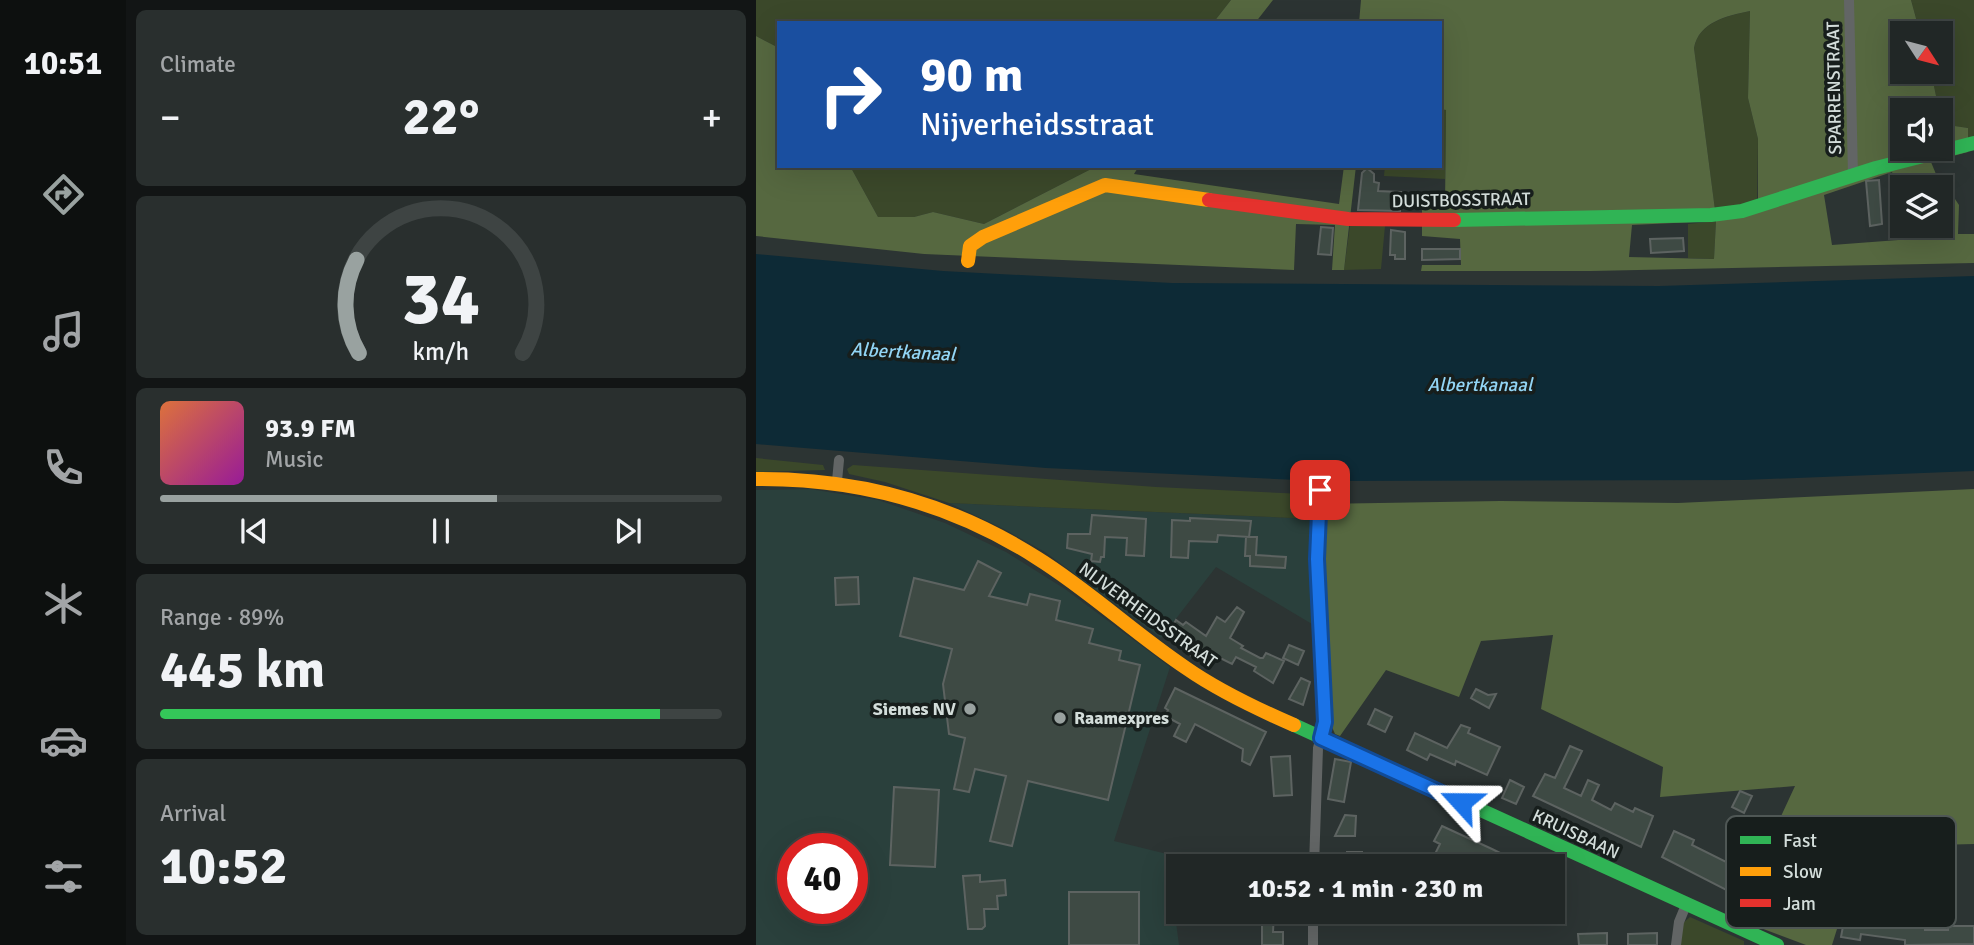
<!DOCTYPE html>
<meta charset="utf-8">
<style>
:root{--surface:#212726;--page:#292f2e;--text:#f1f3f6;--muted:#a2a5a7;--line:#3e4443;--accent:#99a2a0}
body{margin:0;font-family:Signika,sans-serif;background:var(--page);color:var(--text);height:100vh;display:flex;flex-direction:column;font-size:26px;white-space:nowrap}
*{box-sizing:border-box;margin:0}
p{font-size:23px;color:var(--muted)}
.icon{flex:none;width:38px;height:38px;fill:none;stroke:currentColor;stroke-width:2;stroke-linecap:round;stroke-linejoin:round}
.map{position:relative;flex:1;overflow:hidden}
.panel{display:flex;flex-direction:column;gap:10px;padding:10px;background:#121515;width:630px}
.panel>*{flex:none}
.hud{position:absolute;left:21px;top:21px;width:665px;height:147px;border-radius:0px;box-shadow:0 7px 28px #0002,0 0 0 2px var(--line);background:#1a4fa0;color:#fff;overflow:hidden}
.needle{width:46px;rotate:126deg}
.buttons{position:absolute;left:1134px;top:21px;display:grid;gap:14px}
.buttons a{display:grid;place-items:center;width:63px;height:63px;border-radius:0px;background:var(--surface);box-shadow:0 7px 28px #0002,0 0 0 2px var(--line);font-size:35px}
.speed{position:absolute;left:21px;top:833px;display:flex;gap:14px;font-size:35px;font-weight:700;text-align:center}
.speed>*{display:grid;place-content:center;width:91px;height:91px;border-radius:50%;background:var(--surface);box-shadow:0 7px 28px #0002,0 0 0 2px var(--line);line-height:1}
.speed .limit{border:10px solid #d22;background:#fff;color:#111}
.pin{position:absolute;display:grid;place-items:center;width:60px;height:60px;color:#fff;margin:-30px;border-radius:14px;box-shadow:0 4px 10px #0006}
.me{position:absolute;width:77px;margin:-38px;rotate:294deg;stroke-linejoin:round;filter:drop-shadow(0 0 5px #0008)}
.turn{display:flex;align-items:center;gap:24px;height:147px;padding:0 28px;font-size:32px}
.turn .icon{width:91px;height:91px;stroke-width:2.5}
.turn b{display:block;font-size:49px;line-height:60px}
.big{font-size:52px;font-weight:800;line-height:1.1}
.panel .widget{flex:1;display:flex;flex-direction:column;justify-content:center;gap:10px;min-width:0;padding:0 24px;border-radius:10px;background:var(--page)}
.panel .dial{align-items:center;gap:0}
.dial svg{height:182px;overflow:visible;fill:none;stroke:var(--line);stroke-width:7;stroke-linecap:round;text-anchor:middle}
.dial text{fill:var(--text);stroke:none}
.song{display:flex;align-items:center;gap:21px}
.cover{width:84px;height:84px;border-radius:10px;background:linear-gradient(135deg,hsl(20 70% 55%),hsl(300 70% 35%))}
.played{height:7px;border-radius:4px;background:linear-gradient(90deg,var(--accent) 60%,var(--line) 60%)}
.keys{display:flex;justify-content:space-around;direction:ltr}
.heat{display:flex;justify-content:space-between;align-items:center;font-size:38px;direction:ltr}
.charge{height:10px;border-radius:5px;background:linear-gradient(90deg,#34c759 89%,var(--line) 0)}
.trip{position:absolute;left:410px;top:854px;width:399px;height:70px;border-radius:0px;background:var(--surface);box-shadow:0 7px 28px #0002,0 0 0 2px var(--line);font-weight:800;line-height:70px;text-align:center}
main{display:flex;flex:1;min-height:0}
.tabs{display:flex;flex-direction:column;width:126px;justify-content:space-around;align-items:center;background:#0d100f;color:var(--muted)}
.tabs .icon{width:49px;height:49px}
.tabs .on{color:var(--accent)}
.tabs b{font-size:32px;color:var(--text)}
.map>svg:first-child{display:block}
</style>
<main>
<nav class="tabs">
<b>10:51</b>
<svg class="icon on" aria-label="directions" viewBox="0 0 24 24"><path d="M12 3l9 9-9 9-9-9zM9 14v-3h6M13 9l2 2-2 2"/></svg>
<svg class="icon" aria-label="music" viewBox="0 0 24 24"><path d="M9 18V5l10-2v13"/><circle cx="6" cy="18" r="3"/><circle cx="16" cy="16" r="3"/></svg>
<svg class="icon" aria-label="phone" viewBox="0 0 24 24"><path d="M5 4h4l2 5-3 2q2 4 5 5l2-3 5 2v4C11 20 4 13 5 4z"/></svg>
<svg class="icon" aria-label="climate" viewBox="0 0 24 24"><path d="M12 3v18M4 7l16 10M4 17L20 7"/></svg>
<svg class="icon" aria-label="car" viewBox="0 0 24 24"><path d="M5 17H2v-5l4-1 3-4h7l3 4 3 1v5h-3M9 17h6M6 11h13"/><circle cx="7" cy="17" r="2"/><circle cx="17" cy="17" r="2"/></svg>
<svg class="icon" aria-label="filters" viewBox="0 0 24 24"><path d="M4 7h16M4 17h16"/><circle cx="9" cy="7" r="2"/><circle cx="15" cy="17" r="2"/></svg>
</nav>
<section class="panel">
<div class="widget"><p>Climate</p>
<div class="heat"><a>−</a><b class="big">22°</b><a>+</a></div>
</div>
<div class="widget dial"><svg viewBox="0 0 100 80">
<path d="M14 69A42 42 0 1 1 86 69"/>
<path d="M14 69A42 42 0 0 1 13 28" stroke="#99a2a0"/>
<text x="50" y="56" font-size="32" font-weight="700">34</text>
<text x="50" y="72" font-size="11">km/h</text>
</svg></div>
<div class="widget">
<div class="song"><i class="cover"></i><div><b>93.9 FM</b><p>Music</p></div></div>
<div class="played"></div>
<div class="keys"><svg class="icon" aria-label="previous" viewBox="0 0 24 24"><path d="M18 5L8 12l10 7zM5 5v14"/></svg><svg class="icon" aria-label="pause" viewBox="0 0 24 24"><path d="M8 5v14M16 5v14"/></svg><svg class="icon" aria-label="next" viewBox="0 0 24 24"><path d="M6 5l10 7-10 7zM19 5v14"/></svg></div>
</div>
<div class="widget"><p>Range · 89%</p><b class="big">445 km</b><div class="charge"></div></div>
<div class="widget"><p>Arrival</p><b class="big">10:52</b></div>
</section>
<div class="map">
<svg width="1218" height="945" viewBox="0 0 1218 945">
<rect width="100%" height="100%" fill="#2c3433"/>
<path fill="#2a403c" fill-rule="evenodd" d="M54,489L122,500L189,523L250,552L309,589L414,667L358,841L411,854L423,945H0V490ZM37,849H96V908H37Z
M193,503L559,519L561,627L460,567L405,638L289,552L248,529Z"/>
<path fill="#3b482a" d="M0,0H475L457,23H23V48L0,36Z
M1155,0H1218V138L1212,139V128L1192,125L1185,120L1175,72H1185V33H1164Z
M994,11L992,98L1002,139L1001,201L959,210L938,48C943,22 971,16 994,11Z
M684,109L690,110L689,179L628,176L629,166H684Z
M94,166H341L228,224L177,212L158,217H122Z
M960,221L958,259L932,258V224Z
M594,225L629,226L625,269L588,270Z
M0,458L67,465L69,470L0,472Z
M97,465L400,487L548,494L560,500L559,519L193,503L129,482L93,474L91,469Z
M934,917L988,941V945H924L926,924Z"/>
<path fill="#566840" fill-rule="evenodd" d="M475,0H517L499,23H457Z
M605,0H1155L1164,33H1146V72H1175L1183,110H1146V149H1185V120L1192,125L1212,128V152L1175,162L1189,196L1199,199L1203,205L1202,234H1218V263L835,271H665L666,265H705L704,239L666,236V208L689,206L690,110L684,109V23H603ZM994,11L992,98L1002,139V210H959L938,48C943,22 970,16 994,11ZM1136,172L1146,197V187H1185V226H1162L1169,238L1076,245L1068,195ZM960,221L958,259L873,257L876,225Z
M0,36L23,48V166H94L122,217H158L177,212L228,224L341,166H383L378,174L583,204L588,166H600L588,270H576L579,225L540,224L538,270L168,254L0,236Z
M1218,489V844L1179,845L1189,913L1091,897L1076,945H1050L978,918L1039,786L904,797L907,767L785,709L797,635L725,641L703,697L630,670L584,736L579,734L576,727L563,504L744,501L922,503Z"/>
<path fill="#0d2a36" d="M0,254L187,271L416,283L903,286L1218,276V471L987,480L563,481L290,468L0,444Z"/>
<path fill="#3e4a44" stroke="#5d6361" stroke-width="2" d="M611,168L618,174V182L623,183L622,191L645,192L644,211L602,210L606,173Z
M1123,180L1126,224L1114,226L1110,181Z
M565,227L577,228L575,255L562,254Z
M635,230L649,232V259H639V255H634Z
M927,238L928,251L895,253L894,239Z
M666,249H704V259L666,260Z
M336,515L390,519L388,556L370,555L371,538L349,537L348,557H345L344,562L335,561L336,554L311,548L312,534H334Z
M434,518L495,521L493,537L462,535L461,542L433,541L432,558L415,557L416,520L434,521Z
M490,537H501L500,555L530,557L529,568L494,566V556H489Z
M222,561L245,573L233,596L271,605L274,594L304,601L300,620L337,629L333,643L365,651L363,660L384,665L352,800L272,781L256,846L234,841L250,776L219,769L213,792L198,789L209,738L193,734L187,684L196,649L144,636L158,578L208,590Z
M102,577L103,604L80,605L79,578Z
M481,607L488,612L474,638L487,646L485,648L504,658H507L510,653L528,661L517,683L498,671L500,667L480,657L476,664L444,648L437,657L423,647L429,639L415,629L420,620L427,625L430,622L450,636L461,617L469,622Z
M533,645L548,651L542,665L527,658Z
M545,678L554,682L547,705L533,699Z
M419,688L510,732L494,765L486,761L487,749L439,724L430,742L418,736L424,724L409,716L412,710L409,708Z
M720,689L732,695L740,694L733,708L715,698Z
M619,709L636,717L629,732L612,724Z
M705,725L714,728L712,733L744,747L731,775L700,761L699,765L674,754L671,760L651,750L659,733L691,748Z
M814,746L826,751L808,788L825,796L832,780L843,785L836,800L855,810L859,803L877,812L879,808L897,816L885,847L777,796L789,774L799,778Z
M534,756L536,795L518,796L515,757Z
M579,759L595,762L588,802L572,799Z
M754,780L768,787L760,804L746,798Z
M138,787L183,790L179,867L134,865Z
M984,791L996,796L988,813L976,807Z
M589,815L600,816L599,836H579Z
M686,826L736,849L771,866H735L718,858L714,866H698L678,856L684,844L678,841Z
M918,831L938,840L936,845L970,862L976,850L984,854L981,861L995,868L982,896L906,857Z
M591,852H606V866H584V856H591Z
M513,853L537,854V866H513Z
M224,875V882L249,880L250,895L241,896L242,909H228L229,926L226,929H212L207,876Z
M313,892H383V945H313Z
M506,912H518L517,932H527V945H506Z
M1099,912H1125L1131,918L1139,919L1138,926L1169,927V930H1192V926H1218V944L1149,945V940L1105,934L1104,940L1085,937L1088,921L1097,923Z
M851,933V945H823L822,934Z
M901,933V945H872V934Z"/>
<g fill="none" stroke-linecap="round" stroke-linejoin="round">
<path stroke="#626565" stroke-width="10" d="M1093,0L1097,175
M81,481L83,460
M558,866L562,748L569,722L560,559L564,490
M557,945V912
M920,945L923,922L930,905"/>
<path stroke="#30b455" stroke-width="14" d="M698,220L955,215L986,211L1120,168L1218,143
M538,725L1021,945"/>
<path stroke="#ff9f0a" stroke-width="14" d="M212,261L214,246L227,237L349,185L453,200
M0,479C101,478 195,503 281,558C334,591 379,634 430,668C463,691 501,709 538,725"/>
<path stroke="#e5322d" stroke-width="14" d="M453,200L592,219L698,220"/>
</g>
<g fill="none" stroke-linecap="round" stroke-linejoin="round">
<defs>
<path id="route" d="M564,490L561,559L569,722L565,738L705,802"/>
</defs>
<use href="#route" stroke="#114b97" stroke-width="18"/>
<use href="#route" stroke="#1a73e8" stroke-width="12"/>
</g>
<g fill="#99a2a0" stroke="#171e1c" stroke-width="2.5">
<circle cx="214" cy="709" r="7"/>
<circle cx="304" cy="718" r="7"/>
</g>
<g text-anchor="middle" stroke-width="7" stroke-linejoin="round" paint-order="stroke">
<g font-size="18" fill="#d3ddda" stroke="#171e1c">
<text transform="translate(1078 88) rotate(-91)" y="6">SPARRENSTRAAT</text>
<text transform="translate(705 200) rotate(-1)" y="6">DUISTBOSSTRAAT</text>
<text transform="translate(392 615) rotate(36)" y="6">NIJVERHEIDSSTRAAT</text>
<text transform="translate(820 834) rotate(25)" y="6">KRUISBAAN</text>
</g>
<g font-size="18" font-weight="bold" fill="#d3ddda" stroke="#171e1c" text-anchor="end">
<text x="200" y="715">Siemes NV</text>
<text x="318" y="724" text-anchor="start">Raamexpres</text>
</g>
<g font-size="19" font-style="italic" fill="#92d5f5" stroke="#171e1c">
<text transform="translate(147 351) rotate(3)" y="7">Albertkanaal</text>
<text x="724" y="391">Albertkanaal</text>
</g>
</g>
<rect x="970" y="816" width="230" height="112" rx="10" fill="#171e1c" stroke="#4f5755" stroke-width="2"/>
<rect x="984" y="836" width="31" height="8" fill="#30b455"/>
<rect x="984" y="867" width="31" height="9" fill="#ff9f0a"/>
<rect x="984" y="899" width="31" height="8" fill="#e5322d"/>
<g font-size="19" fill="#d3ddda">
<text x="1027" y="847">Fast</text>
<text x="1027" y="878">Slow</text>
<text x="1027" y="910">Jam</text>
</g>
</svg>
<div class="buttons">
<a><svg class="needle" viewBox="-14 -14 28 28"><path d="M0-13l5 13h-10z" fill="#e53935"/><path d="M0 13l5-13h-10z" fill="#a2a5a7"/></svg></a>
<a><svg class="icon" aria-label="sound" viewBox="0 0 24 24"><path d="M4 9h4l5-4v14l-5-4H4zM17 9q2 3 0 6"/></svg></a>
<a><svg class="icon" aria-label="layers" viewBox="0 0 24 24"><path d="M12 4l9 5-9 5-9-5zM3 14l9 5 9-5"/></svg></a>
</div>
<div class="speed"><div class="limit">40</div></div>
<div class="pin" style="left:564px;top:490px;background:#d93025"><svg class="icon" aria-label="arrive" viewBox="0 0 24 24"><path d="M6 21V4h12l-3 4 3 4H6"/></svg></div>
<svg class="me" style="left:705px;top:802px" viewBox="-20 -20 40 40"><path d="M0-17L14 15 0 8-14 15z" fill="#1a73e8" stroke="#fff" stroke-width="4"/></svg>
<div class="trip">10:52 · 1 min · 230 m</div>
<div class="hud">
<div class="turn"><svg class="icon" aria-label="right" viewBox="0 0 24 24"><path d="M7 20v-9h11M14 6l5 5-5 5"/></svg><div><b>90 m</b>Nijverheidsstraat</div></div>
</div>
</div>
</main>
